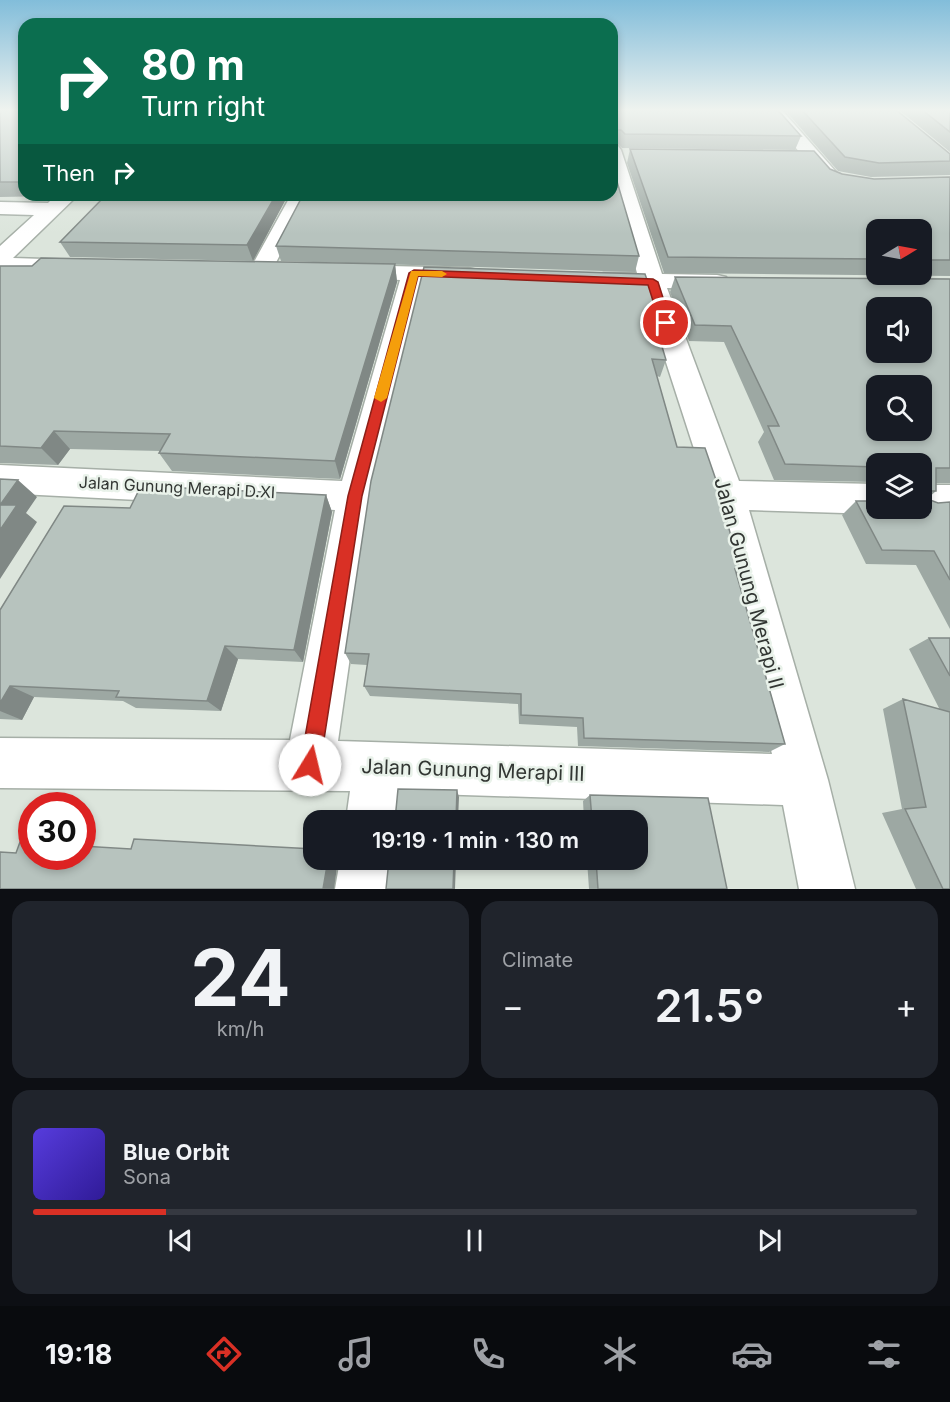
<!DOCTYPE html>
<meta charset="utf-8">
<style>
:root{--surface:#171b24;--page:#20242c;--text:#f1f3f6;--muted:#9ea1a6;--line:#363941;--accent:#d93025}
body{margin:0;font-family:Inter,sans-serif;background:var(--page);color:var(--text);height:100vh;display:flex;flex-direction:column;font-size:22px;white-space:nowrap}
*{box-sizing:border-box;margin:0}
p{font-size:20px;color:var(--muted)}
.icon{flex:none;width:33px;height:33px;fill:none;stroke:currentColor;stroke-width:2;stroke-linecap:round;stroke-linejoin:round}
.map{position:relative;height:889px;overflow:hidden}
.side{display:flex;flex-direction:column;gap:12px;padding:12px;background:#0d0f14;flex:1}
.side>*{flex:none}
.guide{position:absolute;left:18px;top:18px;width:600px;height:183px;border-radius:18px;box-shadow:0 3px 9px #0003;background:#0b6e4f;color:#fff;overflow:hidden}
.needle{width:39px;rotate:80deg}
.buttons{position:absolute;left:866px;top:219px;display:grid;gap:12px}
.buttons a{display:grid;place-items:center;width:66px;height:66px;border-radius:12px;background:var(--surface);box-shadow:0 3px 9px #0003;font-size:30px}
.speed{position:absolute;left:18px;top:792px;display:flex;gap:12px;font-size:30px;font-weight:700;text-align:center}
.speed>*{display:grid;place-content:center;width:78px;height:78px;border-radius:50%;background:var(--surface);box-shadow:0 3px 9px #0003;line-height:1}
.speed .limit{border:9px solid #d22;background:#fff;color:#111}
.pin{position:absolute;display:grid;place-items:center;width:51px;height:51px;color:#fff;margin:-26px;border:3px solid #fff;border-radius:50%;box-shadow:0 2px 6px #0007}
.me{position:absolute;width:66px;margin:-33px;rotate:9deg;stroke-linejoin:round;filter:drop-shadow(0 0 4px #0008)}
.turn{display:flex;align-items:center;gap:21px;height:126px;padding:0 24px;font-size:27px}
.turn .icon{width:78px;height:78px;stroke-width:2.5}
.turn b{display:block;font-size:42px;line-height:51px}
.then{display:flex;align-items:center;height:57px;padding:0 24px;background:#0003;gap:12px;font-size:22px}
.big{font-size:45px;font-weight:600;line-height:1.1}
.side .widget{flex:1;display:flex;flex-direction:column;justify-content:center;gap:9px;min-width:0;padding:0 21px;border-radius:18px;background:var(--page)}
.side .dial{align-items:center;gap:0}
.dial b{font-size:78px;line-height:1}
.song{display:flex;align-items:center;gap:18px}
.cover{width:72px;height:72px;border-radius:9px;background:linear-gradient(135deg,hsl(250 70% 55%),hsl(250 70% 35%))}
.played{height:6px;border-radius:3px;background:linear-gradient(90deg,var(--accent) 15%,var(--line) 15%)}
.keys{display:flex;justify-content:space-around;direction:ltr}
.heat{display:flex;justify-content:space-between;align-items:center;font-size:33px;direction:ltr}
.side .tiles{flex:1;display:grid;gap:12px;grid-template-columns:1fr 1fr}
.widget:last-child{grid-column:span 2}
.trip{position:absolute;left:303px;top:810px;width:345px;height:60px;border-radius:18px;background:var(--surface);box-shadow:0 3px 9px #0003;font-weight:600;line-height:60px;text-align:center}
.tabs{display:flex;height:96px;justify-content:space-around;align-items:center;background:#090b0e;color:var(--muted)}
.tabs .icon{width:42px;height:42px}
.tabs .current{color:var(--accent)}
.tabs b{font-size:27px;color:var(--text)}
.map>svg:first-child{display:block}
</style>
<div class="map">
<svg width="950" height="889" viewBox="0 0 950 889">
<rect width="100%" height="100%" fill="#dce5dc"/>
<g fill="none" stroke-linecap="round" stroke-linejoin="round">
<defs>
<path id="minor" d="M764,109H781L837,173L847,177L850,181L847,185L840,187L823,181Z
M612,145L618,146L621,150L662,274L717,275L726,277L729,282L726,287L717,289L667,288L739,481L876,484V508H889L876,514L749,510L828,780L855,889H799L783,805L401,793L398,820H346L350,791L0,788V738L290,740L335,510L0,493V465L342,481L400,280L343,277L340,272L343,267L352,265L468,268L477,270L480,275L477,280L468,282L424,281L373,496L338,741L772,754L709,495L642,288L595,285L592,280L595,275L604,273H637L612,182Z
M56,195H78L13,258L75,260L83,262L87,267L83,272L75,274L0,272V246L34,215L0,214V202L48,203Z
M291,195H311L269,276L261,278L253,276L249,271Z
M921,485H950V515H921L908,511L907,508H921Z
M340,860H394L391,889H335Z"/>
</defs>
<use href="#minor" stroke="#a6afa7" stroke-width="3"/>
<use href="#minor" fill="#fff" fill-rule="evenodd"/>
</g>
<path fill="#9da8a3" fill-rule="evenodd" d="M0,109H24V195H53L52,196L0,197Z
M612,109L801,136L795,150L622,148L618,144L613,143V168L639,256L635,272L281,261L276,246Z
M784,109H895L950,161V175L871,177L838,171Z
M898,109H950V152Z
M630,149L830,169L842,174L874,179L950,177V276L664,273L627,163ZM876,230H921V274H876Z
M79,195H288L253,261L70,257L60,242L105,196H80Z
M395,264L397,282L340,479L172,471L159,453L161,451L70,449L58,465L0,463V266Z
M424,267L662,323L658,334L666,360L660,377L657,376L677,447L740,570L737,573L785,744L769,752L578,746L577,727L519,724L518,704L370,696L364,686L367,665L351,664L345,653Z
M675,277L950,279V483H936V491L927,499L938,503L950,502V629L916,565L866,564L842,515L856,501L921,508V464H876V482L774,480L758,442L764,432L724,342L689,341L670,292Z
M326,495L332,512L303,662L238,659L221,711L136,708L123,701L34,697L22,720L0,719V610L130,508Z
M929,638H950V889H916L882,813L902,809L883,709L903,699L940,710L909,649Z
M590,795L708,798L727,889H589L587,860H638V820H584L583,801Z"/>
<path fill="#808885" d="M276,195H288L253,261L247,245Z
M395,264L397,282L340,479L335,461Z
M54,431L70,449L58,465L41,448Z
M18,480L37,497L26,513L37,522L0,579V505Z
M326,495L332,512L303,662L294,650Z
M225,646L238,659L221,711L207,701Z
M10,686L34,697L22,720L0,711V703Z
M457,790L459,797L458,820H456Z
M328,860H338L334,889H323Z
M454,860H456L455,889H453Z"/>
<path fill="#b7c3be" stroke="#808885" stroke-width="1.5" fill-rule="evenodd" d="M0,109H24V182H0Z
M612,109H777L801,136L625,134L621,130H613V168L639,256L276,246L303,195H612Z
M801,109H895L950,154V161L879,163L845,157Z
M921,109H950V132Z
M630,149L814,151L830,169L842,174L874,179L950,177V260H921V230H876V259L668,257Z
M106,195H276L247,245L60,242Z
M41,258L395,264L335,461L159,453L170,434L54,431L41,448L0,446V266H32Z
M424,267L645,274L662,323H655L666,360L652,359L677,447L705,448L716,480L740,570L735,569L785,744L584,738L583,718L521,715V694L364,686L369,654L345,653L371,481Z
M675,277L950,279V468H936V491H923L922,497L938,503L950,502V580L934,551L882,550L856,501H876V508H921V464H876V467L785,464L768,426H779L731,326L695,325ZM876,308H921V352H876ZM876,386H921V430H876Z
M0,479L18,480L0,505Z
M141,486L326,495L294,650L225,646L207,701L116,697L119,691L10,686L0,703V610L64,506L130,508Z
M0,505H17L0,530Z
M929,638H950V676Z
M903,699L950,712V889H943L905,809L926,807Z
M398,789L457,790L456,820H395Z
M590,795L708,798L727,889H598L596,860H638V820H592Z
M134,839L314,849V860H328L323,889H0V852L16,853L20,842L32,843V856H82V846L131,849Z
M389,860H454L453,889H386Z"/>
<linearGradient id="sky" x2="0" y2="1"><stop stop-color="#82bdda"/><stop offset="0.47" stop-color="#eff3ef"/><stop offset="1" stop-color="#eff3ef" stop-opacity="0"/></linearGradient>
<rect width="950" height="234" fill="url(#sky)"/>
<path fill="#d93025" stroke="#8d1f18" stroke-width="1.5" d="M414,270L653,279L658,282L671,323L666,326L660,323L648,285L418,276L362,496L320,765L317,773L310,776L303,773L300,765L348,496L409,273Z"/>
<path fill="#f59e0b" d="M411,271H442L447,274L442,277L418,276L387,398L381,402L374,398Z"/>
<g text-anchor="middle" stroke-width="5" stroke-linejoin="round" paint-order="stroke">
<g font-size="16" fill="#323633" stroke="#e9f2ea">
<text transform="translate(177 487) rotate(3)" y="6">Jalan Gunung Merapi D.XI</text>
</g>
<g font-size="20" fill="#323633" stroke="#e9f2ea">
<text transform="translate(749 583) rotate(75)" y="7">Jalan Gunung Merapi II</text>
<text transform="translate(473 770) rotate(2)" y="7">Jalan Gunung Merapi III</text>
</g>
</g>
</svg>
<div class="buttons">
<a><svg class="needle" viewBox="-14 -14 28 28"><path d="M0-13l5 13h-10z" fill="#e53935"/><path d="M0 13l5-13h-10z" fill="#9ea1a6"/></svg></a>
<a><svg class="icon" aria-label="sound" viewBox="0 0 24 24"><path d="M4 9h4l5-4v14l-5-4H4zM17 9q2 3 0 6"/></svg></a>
<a><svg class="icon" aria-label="search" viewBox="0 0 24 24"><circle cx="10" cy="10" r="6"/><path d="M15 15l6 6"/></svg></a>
<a><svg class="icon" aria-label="layers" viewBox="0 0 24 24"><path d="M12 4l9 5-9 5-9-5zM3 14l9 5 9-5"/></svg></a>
</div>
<div class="speed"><div class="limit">30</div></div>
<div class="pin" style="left:666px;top:323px;background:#d93025"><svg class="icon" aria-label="arrive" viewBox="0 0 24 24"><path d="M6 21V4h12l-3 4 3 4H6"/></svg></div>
<svg class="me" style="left:310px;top:765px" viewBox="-20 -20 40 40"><circle r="19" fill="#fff"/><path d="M0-13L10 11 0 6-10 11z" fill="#d93025"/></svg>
<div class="trip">19:19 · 1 min · 130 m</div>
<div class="guide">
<div class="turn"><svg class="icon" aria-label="right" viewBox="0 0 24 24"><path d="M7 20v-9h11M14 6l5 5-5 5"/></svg><div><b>80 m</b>Turn right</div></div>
<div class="then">Then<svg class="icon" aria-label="right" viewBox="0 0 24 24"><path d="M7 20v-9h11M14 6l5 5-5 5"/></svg></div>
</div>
</div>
<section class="side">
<div class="tiles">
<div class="widget dial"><b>24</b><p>km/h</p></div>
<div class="widget"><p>Climate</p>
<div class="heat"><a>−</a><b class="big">21.5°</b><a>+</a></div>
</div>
<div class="widget">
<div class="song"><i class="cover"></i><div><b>Blue Orbit</b><p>Sona</p></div></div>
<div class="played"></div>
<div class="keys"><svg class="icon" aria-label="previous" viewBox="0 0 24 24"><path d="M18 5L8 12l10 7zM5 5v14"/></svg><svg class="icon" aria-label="pause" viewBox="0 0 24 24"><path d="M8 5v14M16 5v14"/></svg><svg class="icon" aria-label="next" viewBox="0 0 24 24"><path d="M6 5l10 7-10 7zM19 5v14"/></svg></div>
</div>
</div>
</section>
<nav class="tabs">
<b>19:18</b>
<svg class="icon current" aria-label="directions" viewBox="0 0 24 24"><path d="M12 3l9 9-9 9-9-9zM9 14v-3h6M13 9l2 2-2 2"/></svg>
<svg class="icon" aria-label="music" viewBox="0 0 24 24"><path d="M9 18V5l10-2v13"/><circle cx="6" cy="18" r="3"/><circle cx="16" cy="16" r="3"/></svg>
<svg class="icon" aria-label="phone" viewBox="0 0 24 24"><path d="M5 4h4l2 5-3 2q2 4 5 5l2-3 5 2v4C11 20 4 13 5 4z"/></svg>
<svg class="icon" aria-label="climate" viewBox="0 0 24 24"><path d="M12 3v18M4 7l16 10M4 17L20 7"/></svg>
<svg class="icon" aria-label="car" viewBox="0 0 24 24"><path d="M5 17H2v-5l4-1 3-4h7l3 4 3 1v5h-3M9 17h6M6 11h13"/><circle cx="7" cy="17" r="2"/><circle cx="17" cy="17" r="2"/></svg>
<svg class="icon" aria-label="filters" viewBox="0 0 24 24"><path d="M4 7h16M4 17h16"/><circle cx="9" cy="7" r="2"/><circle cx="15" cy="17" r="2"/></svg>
</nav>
